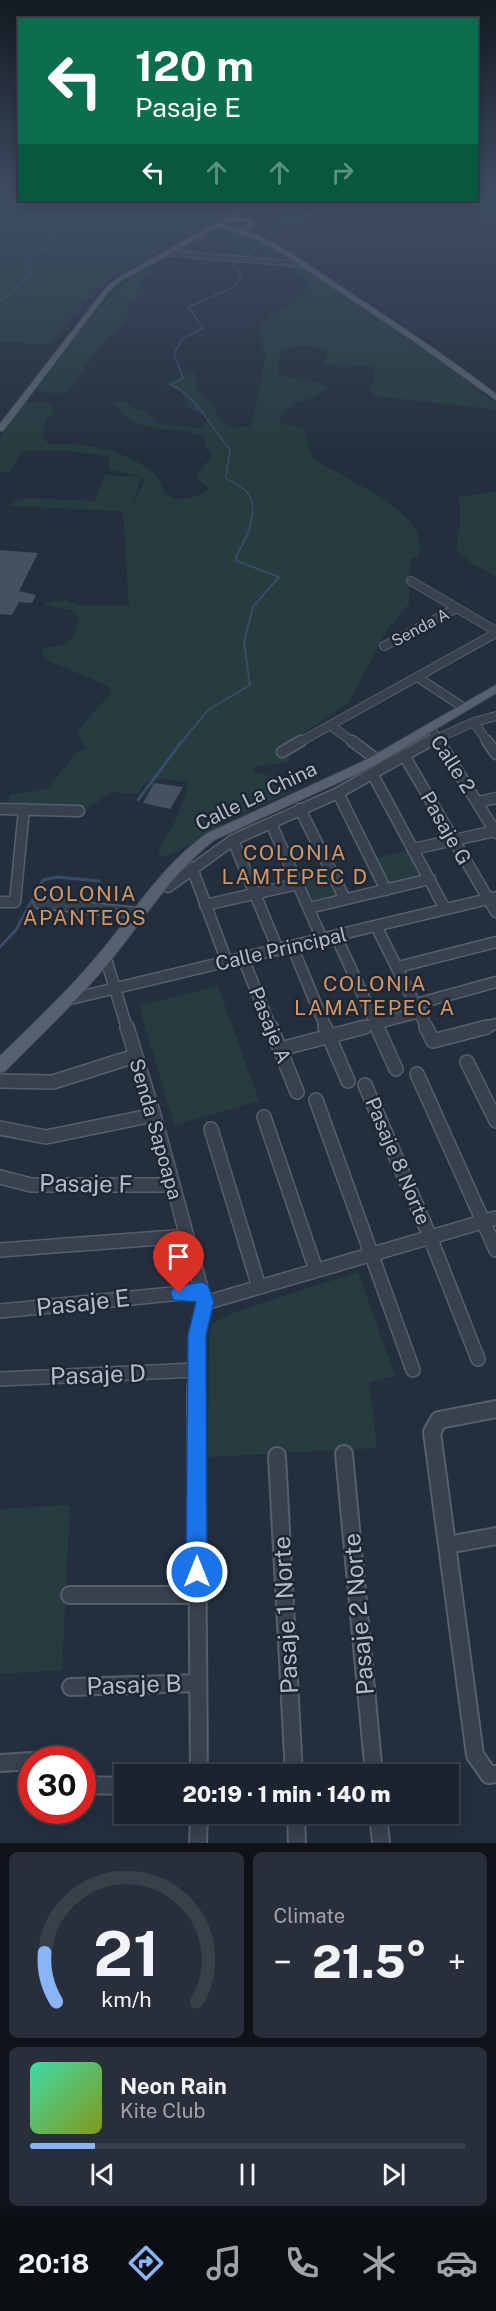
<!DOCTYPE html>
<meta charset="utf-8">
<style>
:root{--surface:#1b232e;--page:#282f3a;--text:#f1f3f6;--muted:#a0a4aa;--line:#39404a;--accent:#8ab4f8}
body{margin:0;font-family:"Public Sans",sans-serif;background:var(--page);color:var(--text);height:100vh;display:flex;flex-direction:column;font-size:22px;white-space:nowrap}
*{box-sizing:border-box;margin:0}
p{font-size:20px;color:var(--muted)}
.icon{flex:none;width:33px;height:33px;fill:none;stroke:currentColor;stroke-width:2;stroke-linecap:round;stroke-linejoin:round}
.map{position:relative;height:1843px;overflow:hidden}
.side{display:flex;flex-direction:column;gap:9px;padding:9px;background:#0f1319;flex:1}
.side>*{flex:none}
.top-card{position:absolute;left:18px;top:18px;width:460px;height:183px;border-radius:0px;box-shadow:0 3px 15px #0003,0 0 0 2px var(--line);background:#0b6e4f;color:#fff;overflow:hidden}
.speed{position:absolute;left:18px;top:1746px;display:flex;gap:12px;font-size:30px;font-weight:700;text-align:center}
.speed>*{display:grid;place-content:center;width:78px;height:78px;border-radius:50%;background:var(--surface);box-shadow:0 3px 15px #0003,0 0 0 2px var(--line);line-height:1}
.speed .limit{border:9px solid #d22;background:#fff;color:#111}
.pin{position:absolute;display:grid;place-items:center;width:51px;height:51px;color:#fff;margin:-62px -26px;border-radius:50% 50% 50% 0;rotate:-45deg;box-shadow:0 0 6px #0007}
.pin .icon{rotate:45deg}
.me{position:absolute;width:66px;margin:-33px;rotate:0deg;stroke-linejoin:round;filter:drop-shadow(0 0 4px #0008)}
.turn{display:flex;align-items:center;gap:21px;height:126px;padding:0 18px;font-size:27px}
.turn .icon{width:78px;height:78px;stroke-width:2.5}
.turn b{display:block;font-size:42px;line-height:51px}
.lanes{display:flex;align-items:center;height:57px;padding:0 18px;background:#0003;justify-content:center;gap:30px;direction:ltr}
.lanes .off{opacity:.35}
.big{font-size:45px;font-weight:800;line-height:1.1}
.side .card{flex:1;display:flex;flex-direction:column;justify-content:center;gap:9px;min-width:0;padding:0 21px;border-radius:9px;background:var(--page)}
.side .dial{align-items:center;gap:0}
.dial svg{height:156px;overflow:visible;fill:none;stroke:var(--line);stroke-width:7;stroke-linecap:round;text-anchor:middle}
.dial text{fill:var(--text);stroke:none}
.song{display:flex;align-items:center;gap:18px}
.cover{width:72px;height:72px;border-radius:9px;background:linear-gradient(135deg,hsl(160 70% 55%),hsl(70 70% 35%))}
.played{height:6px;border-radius:3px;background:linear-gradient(90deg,var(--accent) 15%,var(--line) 15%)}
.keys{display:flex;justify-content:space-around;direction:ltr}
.heat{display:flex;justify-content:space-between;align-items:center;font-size:33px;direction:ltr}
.side .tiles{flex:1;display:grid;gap:9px;grid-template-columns:1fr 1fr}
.card:last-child{grid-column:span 2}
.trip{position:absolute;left:114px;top:1764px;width:345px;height:60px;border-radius:0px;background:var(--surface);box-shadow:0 3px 15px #0003,0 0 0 2px var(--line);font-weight:800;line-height:60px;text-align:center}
.tab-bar{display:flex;height:96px;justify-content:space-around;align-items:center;background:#0b0e12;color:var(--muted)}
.tab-bar .icon{width:42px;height:42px}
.tab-bar .active{color:var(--accent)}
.tab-bar b{font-size:27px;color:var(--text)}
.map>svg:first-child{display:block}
</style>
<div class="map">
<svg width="496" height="1843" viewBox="0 0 496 1843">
<rect width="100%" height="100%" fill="#242f3e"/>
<path fill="#263c3f" d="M0,197H19L20,200H249L114,276L88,299L48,345L0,341Z
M218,232C241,231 268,240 284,257L266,259L264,249L257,250L248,257L227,256L224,253L235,248L240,243L210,238L186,246L199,253L173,251L200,236Z
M295,263L439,360L496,404V409H488L376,396L368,389L375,378L374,366L325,364L326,352C313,344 293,345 280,352L278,375L317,382L328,388C315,401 288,401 280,417L281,423L303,428C308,438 307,454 318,461C341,478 438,516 417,557L410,560L409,604L387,630L348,704L275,751L290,757L289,761C277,767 262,762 253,768V772L276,777L291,792L220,824V827L173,854L162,857L158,851L177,818L188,787L186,782L162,779L145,783L139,793L124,794L113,791L90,807L12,806L9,803V795L48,788L76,753L85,748L77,731L112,692L110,687L49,661L42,653L44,648C70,646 75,641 79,616L71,610L48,606L45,603L66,600L77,605L129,606L123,511L8,506L19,499L27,498L95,501L104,475L141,477L133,503L145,481L141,476L109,470V457L72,451H22L9,472H0V439L23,403H51L53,412L45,422L43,438L49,444C86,443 125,448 154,474C162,481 161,492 170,496C183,503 198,496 210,490L196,477L212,455L205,444L206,438C175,423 133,438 115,403L124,401L128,405L148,413L157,423L197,428L205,426L208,417L184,405L187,402L181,391L163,384L191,372L195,373L196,390L215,406L217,416L227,425L236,428L251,426L266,358L259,334L261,325L268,317L290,306L310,286L308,282L286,266Z
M149,266L155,268L137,285L148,291L127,304V320L106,339L74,382L73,387C62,397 49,393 37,389C71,344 100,295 149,266Z
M496,491V576C431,544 469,548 458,497Z
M413,849L430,879L386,890L371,859Z
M331,871L345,899L309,908L296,879Z
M218,986L259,1101L174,1125L139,1006Z
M358,1272L395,1376L369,1382L377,1448L208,1457L209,1339L212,1324L232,1313Z
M70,1505L62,1670L0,1674V1509Z"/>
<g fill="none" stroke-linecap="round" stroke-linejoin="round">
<path stroke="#394c67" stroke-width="1.5" d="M280,237L275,227L278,224L304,216L336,200
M0,301L32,274L26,263L28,257L49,247L55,241L50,215L61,207L46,200
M252,517C256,491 244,490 226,478L230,449C210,427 199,399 172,385L183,378L174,354L182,339L203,328L188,307L234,287L242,275L234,265L238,259L252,253L254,247L264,244"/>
<path stroke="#394c67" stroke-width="2" d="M181,743L208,710L250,685L244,642L253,607L279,577L237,561L236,557L249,531L252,516"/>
<path stroke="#394c67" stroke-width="3" d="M138,800L182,741
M0,947L16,930L43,880L57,877L99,881"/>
</g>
<path fill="#455162" d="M0,550L38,553L19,591L36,595L32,603L19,602L12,615L0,614Z
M154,783L183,787L170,809L143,803Z"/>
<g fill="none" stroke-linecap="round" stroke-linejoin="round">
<defs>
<path id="minor-far4" d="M165,253L301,264"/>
<path id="minor-far3" d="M411,581L496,631
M384,646L457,608
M417,677L463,707
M474,722L488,743
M330,725L354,743
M433,732L440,743
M298,743L496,633
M427,743L474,722L496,716"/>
<path id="minor-far2" d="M352,741L376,759
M439,741L496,833
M487,741L496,754
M282,752L301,741
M405,757L496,912
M373,775L445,909
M338,793L386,890
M478,802L496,798
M0,809L79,811
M300,809L345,899
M271,823L322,939
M233,840L278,950
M413,849L495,831
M192,868L227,962
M168,887L233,840L338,793L430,741
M0,902H15L24,809
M39,903L137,913
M205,905L298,884
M309,908L430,879
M376,926L427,1028
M336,936L378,1028
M292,946L326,1028
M105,956L127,1028
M243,958L271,1028
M398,967L496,942
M66,1000L496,897
M416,1004L496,982
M359,1028L420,1012
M481,1028L496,1024"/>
<path id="minor-far1" d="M127,1027L154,1115L205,1303
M271,1027L297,1092
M325,1027L348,1081
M377,1027L396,1069
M426,1027L433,1041L487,1027
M280,1049L365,1027
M467,1062L496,1121
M417,1074L496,1250
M0,1081L53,1082L135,1056
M365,1085L430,1237L478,1359
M316,1100L413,1370
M264,1117L316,1270
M0,1128L46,1137L154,1115
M211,1129L259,1287
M0,1177L31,1185H173
M0,1250L187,1236
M205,1303L496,1218
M0,1311L202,1291
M0,1379L196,1370
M196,1388L197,1335L205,1303"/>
<path id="minor" d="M196,1387L199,1774
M496,1409L439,1420L432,1432L475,1755L489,1775L496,1774
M344,1454L374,1774
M277,1456L294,1774
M447,1545L496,1536
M70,1595H197
M71,1687L198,1683
M49,1760L54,1759
M0,1763L32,1761
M82,1785L124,1786
M296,1814L297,1843
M378,1814L381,1843
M198,1843L199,1814"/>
<path id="major" d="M253,200H259L233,217L249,218L257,224L243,230C278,241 308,265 338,285C392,320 445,355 496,394V400L412,340L283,254L258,240L219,227L120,281L109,291L3,431H0V424L105,289L116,279L225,218ZM230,221H246L250,224L238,228L224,225L225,222Z
M496,685V693L372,767L214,840C171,874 144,919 110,961C78,1000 41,1035 5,1071L0,1073V1056C34,1023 69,990 99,954C134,912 161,867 206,834L364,761Z"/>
</defs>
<use href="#minor-far4" stroke="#565f6c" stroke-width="7"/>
<use href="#minor-far3" stroke="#565f6c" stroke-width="10"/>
<use href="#minor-far2" stroke="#565f6c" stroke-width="13"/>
<use href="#minor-far1" stroke="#565f6c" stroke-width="16"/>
<use href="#minor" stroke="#565f6c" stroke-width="20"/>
<use href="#major" stroke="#414a57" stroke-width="2"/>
<use href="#minor-far4" stroke="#38414e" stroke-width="5"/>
<use href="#minor-far3" stroke="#38414e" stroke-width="8"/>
<use href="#minor-far2" stroke="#38414e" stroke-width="10"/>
<use href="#minor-far1" stroke="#38414e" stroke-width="13"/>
<use href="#minor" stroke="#38414e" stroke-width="16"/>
<use href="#major" fill="#56606e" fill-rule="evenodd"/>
</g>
<linearGradient id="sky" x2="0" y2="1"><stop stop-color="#141a22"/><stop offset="0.43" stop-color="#3f4d63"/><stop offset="1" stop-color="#3f4d63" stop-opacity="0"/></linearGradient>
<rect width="496" height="455" fill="url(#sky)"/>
<path fill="#1a73e8" stroke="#114b97" stroke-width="1.5" d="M202,1282L208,1285L214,1302L206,1335L207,1572L204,1580L197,1583L189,1580L186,1572L188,1335L196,1302L173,1300L171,1293L173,1287Z"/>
<g text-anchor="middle" stroke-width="5" stroke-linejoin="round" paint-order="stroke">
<g font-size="16" fill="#b4bcc9" stroke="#1d2633">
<text transform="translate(420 627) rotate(-28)" y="6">Senda A</text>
</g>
<g font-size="20" fill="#b4bcc9" stroke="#1d2633">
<text transform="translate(453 764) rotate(57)" y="7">Calle 2</text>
<text transform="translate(256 796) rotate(-26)" y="7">Calle La China</text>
<text transform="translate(446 828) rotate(60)" y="7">Pasaje G</text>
<text transform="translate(281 949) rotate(-13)" y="7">Calle Principal</text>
<text transform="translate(270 1025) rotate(68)" y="7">Pasaje A</text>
<text transform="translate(156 1129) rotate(74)" y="7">Senda Sapoapa</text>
<text transform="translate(398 1161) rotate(67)" y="7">Pasaje 8 Norte</text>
</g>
<g font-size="21" letter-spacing="1.5" fill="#d59563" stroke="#1d2633">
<text x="295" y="860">COLONIA<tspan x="295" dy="24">LAMTEPEC D</tspan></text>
<text x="85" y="901">COLONIA<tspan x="85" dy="24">APANTEOS</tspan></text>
<text x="375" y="991">COLONIA<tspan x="375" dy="24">LAMATEPEC A</tspan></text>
</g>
<g font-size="24" fill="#b4bcc9" stroke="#1d2633">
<text transform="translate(86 1184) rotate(1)" y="8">Pasaje F</text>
<text transform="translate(83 1303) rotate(-6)" y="8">Pasaje E</text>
<text transform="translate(98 1375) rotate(-2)" y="8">Pasaje D</text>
<text transform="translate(359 1614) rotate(-95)" y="8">Pasaje 2 Norte</text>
<text transform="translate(286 1615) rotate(-93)" y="8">Pasaje 1 Norte</text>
<text transform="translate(134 1685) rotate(-2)" y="8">Pasaje B</text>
</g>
</g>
</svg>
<div class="speed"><div class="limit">30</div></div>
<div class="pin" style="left:179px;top:1293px;background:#d93025"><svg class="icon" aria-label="arrive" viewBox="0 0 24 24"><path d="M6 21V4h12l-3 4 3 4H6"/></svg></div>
<svg class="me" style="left:197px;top:1572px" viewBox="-20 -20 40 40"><circle r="17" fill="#1a73e8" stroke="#fff" stroke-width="3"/><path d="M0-11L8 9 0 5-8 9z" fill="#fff"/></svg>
<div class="trip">20:19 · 1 min · 140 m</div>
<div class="top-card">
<div class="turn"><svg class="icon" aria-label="left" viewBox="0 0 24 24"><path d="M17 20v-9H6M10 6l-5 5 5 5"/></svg><div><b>120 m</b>Pasaje E</div></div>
<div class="lanes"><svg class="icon" aria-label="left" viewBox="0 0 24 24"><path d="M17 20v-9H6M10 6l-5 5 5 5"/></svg><svg class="icon off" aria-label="ahead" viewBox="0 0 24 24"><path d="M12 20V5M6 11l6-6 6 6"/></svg><svg class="icon off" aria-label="ahead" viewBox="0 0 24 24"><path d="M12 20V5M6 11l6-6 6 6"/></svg><svg class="icon off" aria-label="right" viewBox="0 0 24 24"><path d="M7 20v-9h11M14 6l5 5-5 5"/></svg></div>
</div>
</div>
<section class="side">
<div class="tiles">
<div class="card dial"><svg viewBox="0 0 100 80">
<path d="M14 69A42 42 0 1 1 86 69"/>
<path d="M14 69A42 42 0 0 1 8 44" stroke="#8ab4f8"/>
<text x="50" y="56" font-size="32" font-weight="700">21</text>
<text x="50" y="72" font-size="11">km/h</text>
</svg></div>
<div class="card"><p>Climate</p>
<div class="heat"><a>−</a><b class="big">21.5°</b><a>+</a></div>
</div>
<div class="card">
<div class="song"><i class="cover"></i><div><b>Neon Rain</b><p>Kite Club</p></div></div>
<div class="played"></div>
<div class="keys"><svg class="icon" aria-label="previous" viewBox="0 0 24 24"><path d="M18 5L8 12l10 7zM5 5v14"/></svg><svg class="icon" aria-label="pause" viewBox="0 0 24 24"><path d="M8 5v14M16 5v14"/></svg><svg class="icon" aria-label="next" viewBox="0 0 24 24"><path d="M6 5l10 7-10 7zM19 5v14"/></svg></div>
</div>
</div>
</section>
<nav class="tab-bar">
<b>20:18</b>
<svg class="icon active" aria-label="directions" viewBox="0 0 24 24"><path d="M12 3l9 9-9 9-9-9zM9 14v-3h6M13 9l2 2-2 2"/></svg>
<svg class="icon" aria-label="music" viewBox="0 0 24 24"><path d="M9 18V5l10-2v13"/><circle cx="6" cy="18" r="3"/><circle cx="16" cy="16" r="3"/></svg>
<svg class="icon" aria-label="phone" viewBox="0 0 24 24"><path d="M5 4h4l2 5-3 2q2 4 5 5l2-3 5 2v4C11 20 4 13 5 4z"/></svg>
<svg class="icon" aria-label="climate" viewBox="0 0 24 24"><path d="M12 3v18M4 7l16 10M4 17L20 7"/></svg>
<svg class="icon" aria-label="car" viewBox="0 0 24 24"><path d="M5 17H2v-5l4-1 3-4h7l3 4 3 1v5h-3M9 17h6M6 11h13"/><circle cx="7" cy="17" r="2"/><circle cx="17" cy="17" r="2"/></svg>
</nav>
